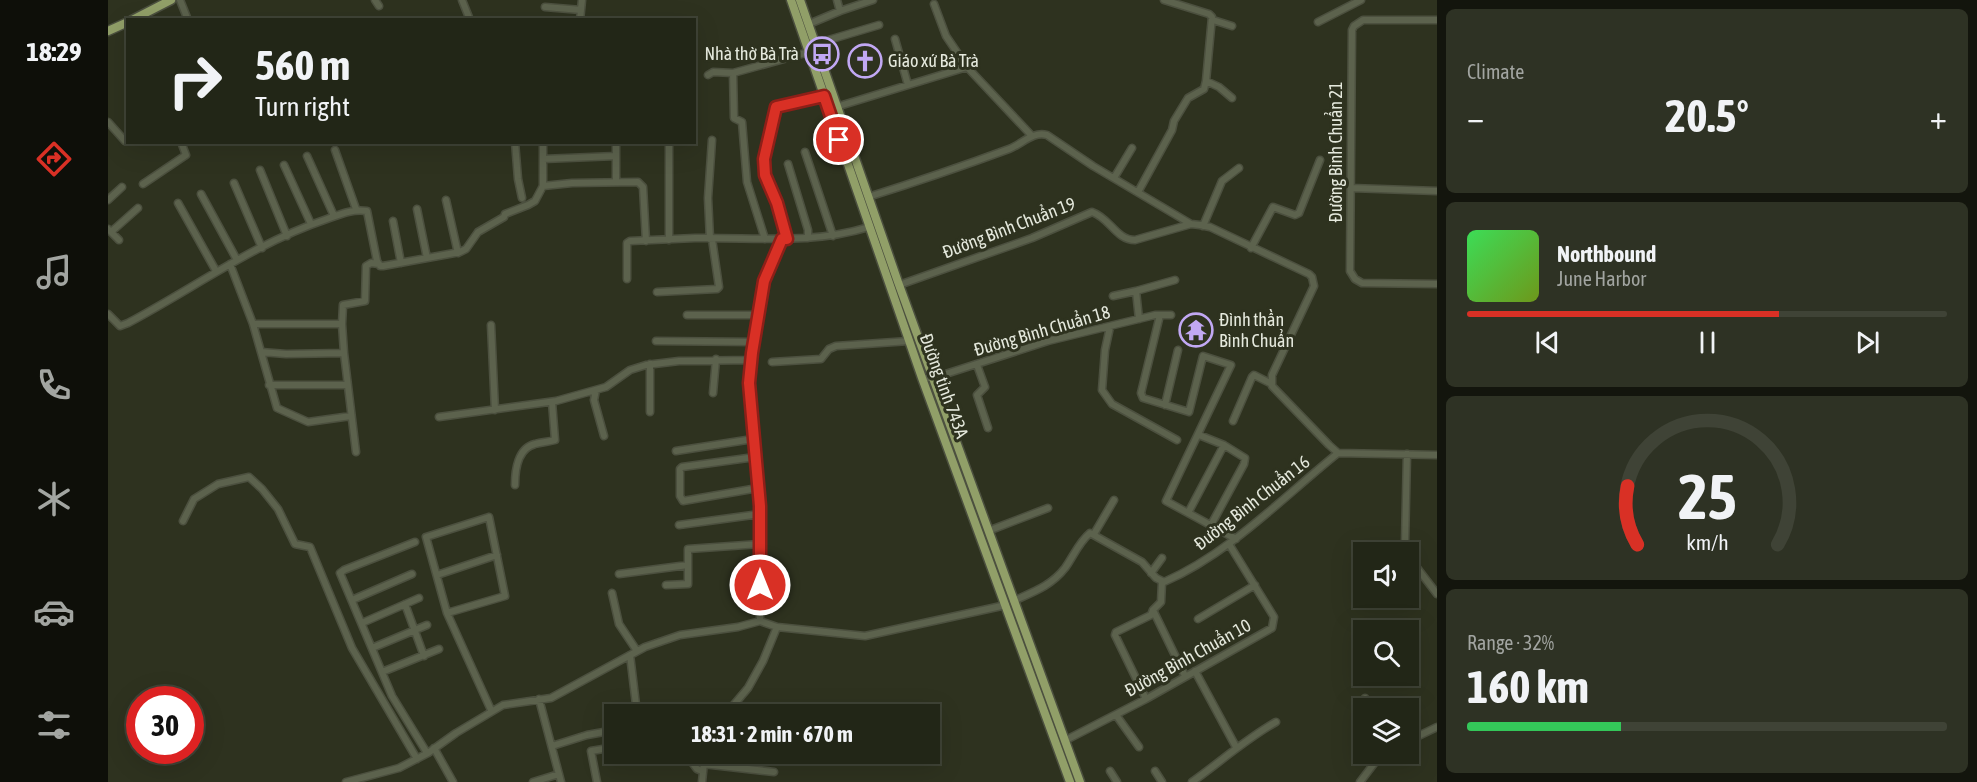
<!DOCTYPE html>
<meta charset="utf-8">
<style>
:root{--surface:#222617;--page:#2e3224;--text:#f1f3f6;--muted:#a2a5a1;--line:#3f4336;--accent:#d93025}
body{margin:0;font-family:"Asap Condensed",sans-serif;background:var(--page);color:var(--text);height:100vh;display:flex;flex-direction:column;font-size:22px;white-space:nowrap}
*{box-sizing:border-box;margin:0}
p{font-size:20px;color:var(--muted)}
.icon{flex:none;width:33px;height:33px;fill:none;stroke:currentColor;stroke-width:2;stroke-linecap:round;stroke-linejoin:round}
.map{position:relative;flex:1;overflow:hidden}
.panel{display:flex;flex-direction:column;gap:9px;padding:9px;background:#13150d;width:540px}
.panel>*{flex:none}
.banner{position:absolute;left:18px;top:18px;width:570px;height:126px;border-radius:0px;box-shadow:0 6px 24px #0002,0 0 0 2px var(--line);background:#222617;color:var(--text);overflow:hidden}
.buttons{position:absolute;left:1245px;top:542px;display:grid;gap:12px}
.buttons a{display:grid;place-items:center;width:66px;height:66px;border-radius:0px;background:var(--surface);box-shadow:0 6px 24px #0002,0 0 0 2px var(--line);font-size:30px}
.speed{position:absolute;left:18px;top:686px;display:flex;gap:12px;font-size:30px;font-weight:700;text-align:center}
.speed>*{display:grid;place-content:center;width:78px;height:78px;border-radius:50%;background:var(--surface);box-shadow:0 6px 24px #0002,0 0 0 2px var(--line);line-height:1}
.speed .limit{border:9px solid #d22;background:#fff;color:#111}
.pin{position:absolute;display:grid;place-items:center;width:51px;height:51px;color:#fff;margin:-26px;border:3px solid #fff;border-radius:50%;box-shadow:0 2px 6px #0007}
.me{position:absolute;width:66px;margin:-33px;rotate:0deg;stroke-linejoin:round;filter:drop-shadow(0 0 4px #0008)}
.turn{display:flex;align-items:center;gap:21px;height:126px;padding:0 30px;font-size:27px}
.turn .icon{width:78px;height:78px;stroke-width:2.5}
.turn b{display:block;font-size:42px;line-height:51px}
.big{font-size:45px;font-weight:700;line-height:1.1}
.panel .widget{flex:1;display:flex;flex-direction:column;justify-content:center;gap:9px;min-width:0;padding:0 21px;border-radius:9px;background:var(--page)}
.panel .dial{align-items:center;gap:0}
.dial svg{height:156px;overflow:visible;fill:none;stroke:var(--line);stroke-width:7;stroke-linecap:round;text-anchor:middle}
.dial text{fill:var(--text);stroke:none}
.song{display:flex;align-items:center;gap:18px}
.cover{width:72px;height:72px;border-radius:9px;background:linear-gradient(135deg,hsl(130 70% 55%),hsl(80 70% 35%))}
.played{height:6px;border-radius:3px;background:linear-gradient(90deg,var(--accent) 65%,var(--line) 65%)}
.keys{display:flex;justify-content:space-around;direction:ltr}
.heat{display:flex;justify-content:space-between;align-items:center;font-size:33px;direction:ltr}
.charge{height:9px;border-radius:4px;background:linear-gradient(90deg,#34c759 32%,var(--line) 0)}
.trip{position:absolute;left:496px;top:704px;width:336px;height:60px;border-radius:0px;background:var(--surface);box-shadow:0 6px 24px #0002,0 0 0 2px var(--line);font-weight:700;line-height:60px;text-align:center}
main{display:flex;flex:1;min-height:0}
.menu{display:flex;flex-direction:column;width:108px;justify-content:space-around;align-items:center;background:#0e0f09;color:var(--muted)}
.menu .icon{width:42px;height:42px}
.menu .active{color:var(--accent)}
.menu b{font-size:27px;color:var(--text)}
.map>svg:first-child{display:block}
</style>
<main>
<nav class="menu">
<b>18:29</b>
<svg class="icon active" aria-label="directions" viewBox="0 0 24 24"><path d="M12 3l9 9-9 9-9-9zM9 14v-3h6M13 9l2 2-2 2"/></svg>
<svg class="icon" aria-label="music" viewBox="0 0 24 24"><path d="M9 18V5l10-2v13"/><circle cx="6" cy="18" r="3"/><circle cx="16" cy="16" r="3"/></svg>
<svg class="icon" aria-label="phone" viewBox="0 0 24 24"><path d="M5 4h4l2 5-3 2q2 4 5 5l2-3 5 2v4C11 20 4 13 5 4z"/></svg>
<svg class="icon" aria-label="climate" viewBox="0 0 24 24"><path d="M12 3v18M4 7l16 10M4 17L20 7"/></svg>
<svg class="icon" aria-label="car" viewBox="0 0 24 24"><path d="M5 17H2v-5l4-1 3-4h7l3 4 3 1v5h-3M9 17h6M6 11h13"/><circle cx="7" cy="17" r="2"/><circle cx="17" cy="17" r="2"/></svg>
<svg class="icon" aria-label="filters" viewBox="0 0 24 24"><path d="M4 7h16M4 17h16"/><circle cx="9" cy="7" r="2"/><circle cx="15" cy="17" r="2"/></svg>
</nav>
<div class="map">
<svg width="1329" height="782" viewBox="0 0 1329 782">
<rect width="100%" height="100%" fill="#2e321f"/>
<g fill="none" stroke-linecap="round" stroke-linejoin="round">
<defs>
<path id="minor" d="M72,0L80,20
M267,0L271,6
M354,0L362,20
M729,0L732,11
M826,4L838,36L859,67
M437,7L473,10
M472,20L474,0
M1105,20L1124,26
M1329,20H1255L1246,26L1244,30L1242,271L1247,279L1254,283L1329,284
M1210,22L1253,0
M701,24L732,11L765,0
M787,39L800,85
M707,44L771,25
M600,75L605,72L625,73
M1098,81L1111,87L1124,98
M728,107L859,67L924,136
M0,122L17,141H20
M407,142L410,179L414,198
M227,150L248,209
M697,152L725,236
M199,156L226,216
M435,159L508,156
M680,164L700,230V238
M176,165L203,224
M152,170L179,236
M1006,178L1024,148
M508,181V142
M126,183L154,248
M35,184L78,155L73,142
M435,186V142
M1243,188L1329,191
M1030,192L1064,130L1066,121L1080,98L1096,89L1098,81L1104,17L1101,14L1056,0
M93,194L129,260
M760,197C808,182 855,166 901,149C914,144 925,131 939,135L985,166L1083,224
M0,200L14,187
M338,200L350,253
M70,203L108,271
M309,209L319,258
M285,221L293,263
M1095,226L1114,181L1131,168
M0,229L11,240
M3,232L30,208
M602,239L600,198L604,140
M657,239L639,182L634,122L626,118L625,73L701,52
M679,239L669,203L657,175L656,159L668,107L716,96
M561,240V142
M1143,248L1165,207L1187,215L1191,213L1212,160
M122,264L145,324L169,408L200,422L243,416
M519,279V243L522,241C543,240 565,239 587,238C648,237 702,245 761,227
M791,285L924,238L984,212C1002,218 1008,240 1027,240L1083,224L1092,225L1102,227L1201,274L1204,277L1206,286L1164,375V386L1221,445L1230,453L1329,455
M1028,291L1067,280
M549,292L609,289L611,287L604,239
M1005,296L1028,291L1031,319
M0,314L12,326L20,323C86,288 147,243 219,219C233,214 244,209 259,211L269,261L272,266H275L352,252L358,249L370,232L396,217L397,214L420,205L427,201L435,186L464,183L530,182L535,187L538,241
M579,315H650
M1052,315L1033,393L1035,398L1081,412L1095,356L1123,365L1058,501L1128,539
M145,324H234
M383,325L387,410
M1002,327L997,350L994,390L1004,404L1069,440
M548,341L646,342
M153,352L178,354L236,353L234,324L235,305L257,301L258,266L263,263L271,264
M236,353L248,452
M664,362L713,359L721,349L728,346L801,341
M869,365L877,387L869,395L880,428
M814,378H825L940,341L1047,315H1063
M161,385H239
M488,390L486,400L496,436
M605,393L608,359
M1057,405L1070,350
M542,412V364
M331,417L448,401L498,387L522,370L538,365L571,361L643,360
M1125,421L1144,377L1146,375L1164,384
M1091,435L1116,445L1137,458L1136,464L1103,525
M568,451L645,439
M1299,454L1297,543L1299,552
M647,457L574,467L572,469V496L575,501L650,488
M407,485C407,470 410,448 427,444C434,442 440,442 447,440L444,402
M1080,513L1116,445
M75,521L86,499L110,484L141,477L154,489L170,509L187,544L202,547L244,648L309,759
M571,525L652,514
M880,531L940,508
M986,534L1006,500
M307,542L236,570L232,573L284,696L319,753
M1300,556L1329,594
M1043,573L1054,558
M511,574L580,565
M329,575L389,555
M558,585L580,584V549L652,544
M504,593L511,624L529,651
M244,600L304,574
M905,601C925,592 943,586 957,568C965,557 971,542 982,533L1034,562L1048,578L1056,582C1122,553 1174,498 1230,453
M297,604L316,656
M1045,610L1077,676
M339,613L397,596L381,517L318,537L339,613L383,710
M1090,619L1147,585
M652,621V506L641,383L644,353L656,281L674,239
M254,623L311,598
M264,648L319,625
M522,655L529,713
M1087,671L1128,747
M274,672L331,649
M1257,698L1260,708
M431,699L453,782
M1038,699L1007,635L1008,632L1043,615L1045,610L1053,602L1054,582
M618,714L640,688L655,661L669,627
M1008,715L1031,747
M956,741L1038,699L1164,628L1166,617L1121,544
M1300,741L1329,727
M444,746L479,735L507,730
M326,748L345,782
M577,753L589,769L594,771
M595,764L666,772
M1002,771L1009,782
M1047,771L1054,782
M238,782L291,768L320,753L348,733L395,705L443,698L537,647L572,635L630,627L652,621L669,627L757,636L898,605
M425,782L451,774
M489,782L483,751L507,747
M594,782L597,753
M1084,782C1112,762 1138,739 1168,722
M1252,782L1268,761L1279,753"/>
<path id="major" d="M683,0L814,378L962,782
M692,0L790,282L972,782
M24,20L63,0
M0,31L20,22"/>
</defs>
<use href="#minor" stroke="#4c503f" stroke-width="9"/>
<use href="#major" stroke="#4c503f" stroke-width="11"/>
<use href="#minor" stroke="#5c624d" stroke-width="6"/>
<use href="#major" stroke="#919f68" stroke-width="8"/>
</g>
<g fill="none" stroke-linecap="round" stroke-linejoin="round">
<defs>
<path id="route" d="M652,585V506L641,383L644,353L656,281L674,239H679L669,203L657,175L656,159L668,107L716,96L731,140"/>
</defs>
<use href="#route" stroke="#8d1f18" stroke-width="15"/>
<use href="#route" stroke="#d93025" stroke-width="10"/>
</g>
<defs>
<symbol id="bus-ring" viewBox="-11 -11 22 22"><circle r="9.5" fill="#2e321f" stroke="#c1a8f3" stroke-width="1.5"/><path d="M-5-6H5V4H4V6H2V4H-2V6H-4V4H-5ZM-3.5-4V0h7V-4ZM-3.5 1.2v1.5H-2V1.2ZM2 1.2v1.5H3.5V1.2Z" fill="#c1a8f3"/></symbol>
<symbol id="church-ring" viewBox="-11 -11 22 22"><circle r="9.5" fill="#2e321f" stroke="#c1a8f3" stroke-width="1.5"/><path d="M-1.2-6h2.4v3.5h3.3v2.4h-3.3V6h-2.4V-.1h-3.3v-2.4h3.3Z" fill="#c1a8f3"/></symbol>
<symbol id="temple-ring" viewBox="-11 -11 22 22"><circle r="9.5" fill="#2e321f" stroke="#c1a8f3" stroke-width="1.5"/><path d="M0-6L5-2H3V0L6.5 2.5H4V6H1.5V3h-3V6H-4V2.5H-6.5L-3 0V-2H-5Z" fill="#c1a8f3"/></symbol>
</defs>
<g fill-rule="evenodd">
<use href="#bus-ring" x="695" y="35" width="38" height="38"/>
<use href="#church-ring" x="738" y="42" width="38" height="38"/>
<use href="#temple-ring" x="1069" y="311" width="38" height="38"/>
</g>
<g text-anchor="middle" stroke-width="6" stroke-linejoin="round" paint-order="stroke">
<g font-size="18" fill="#e5e9dd" stroke="#2e321f" text-anchor="start">
<text x="691" y="60" text-anchor="end">Nhà thờ Bà Trà</text>
<text x="780" y="67">Giáo xứ Bà Trà</text>
<text x="1111" y="326">Đình thần<tspan x="1111" dy="21">Bình Chuẩn</tspan></text>
</g>
<g font-size="18" fill="#e5e9dd" stroke="#2e321f">
<text transform="translate(1228 152) rotate(-90)" y="6">Đường Bình Chuẩn 21</text>
<text transform="translate(901 228) rotate(-21)" y="6">Đường Bình Chuẩn 19</text>
<text transform="translate(934 331) rotate(-16)" y="6">Đường Bình Chuẩn 18</text>
<text transform="translate(836 386) rotate(70)" y="6">Đường tỉnh 743A</text>
<text transform="translate(1144 503) rotate(-38)" y="6">Đường Bình Chuẩn 16</text>
<text transform="translate(1080 658) rotate(-29)" y="6">Đường Bình Chuẩn 10</text>
</g>
</g>
</svg>
<div class="buttons">
<a><svg class="icon" aria-label="sound" viewBox="0 0 24 24"><path d="M4 9h4l5-4v14l-5-4H4zM17 9q2 3 0 6"/></svg></a>
<a><svg class="icon" aria-label="search" viewBox="0 0 24 24"><circle cx="10" cy="10" r="6"/><path d="M15 15l6 6"/></svg></a>
<a><svg class="icon" aria-label="layers" viewBox="0 0 24 24"><path d="M12 4l9 5-9 5-9-5zM3 14l9 5 9-5"/></svg></a>
</div>
<div class="speed"><div class="limit">30</div></div>
<div class="pin" style="left:731px;top:140px;background:#d93025"><svg class="icon" aria-label="arrive" viewBox="0 0 24 24"><path d="M6 21V4h12l-3 4 3 4H6"/></svg></div>
<svg class="me" style="left:652px;top:585px" viewBox="-20 -20 40 40"><circle r="17" fill="#d93025" stroke="#fff" stroke-width="3"/><path d="M0-11L8 9 0 5-8 9z" fill="#fff"/></svg>
<div class="trip">18:31 · 2 min · 670 m</div>
<div class="banner">
<div class="turn"><svg class="icon" aria-label="right" viewBox="0 0 24 24"><path d="M7 20v-9h11M14 6l5 5-5 5"/></svg><div><b>560 m</b>Turn right</div></div>
</div>
</div>
<section class="panel">
<div class="widget"><p>Climate</p>
<div class="heat"><a>−</a><b class="big">20.5°</b><a>+</a></div>
</div>
<div class="widget">
<div class="song"><i class="cover"></i><div><b>Northbound</b><p>June Harbor</p></div></div>
<div class="played"></div>
<div class="keys"><svg class="icon" aria-label="previous" viewBox="0 0 24 24"><path d="M18 5L8 12l10 7zM5 5v14"/></svg><svg class="icon" aria-label="pause" viewBox="0 0 24 24"><path d="M8 5v14M16 5v14"/></svg><svg class="icon" aria-label="next" viewBox="0 0 24 24"><path d="M6 5l10 7-10 7zM19 5v14"/></svg></div>
</div>
<div class="widget dial"><svg viewBox="0 0 100 80">
<path d="M14 69A42 42 0 1 1 86 69"/>
<path d="M14 69A42 42 0 0 1 9 39" stroke="#d93025"/>
<text x="50" y="56" font-size="32" font-weight="700">25</text>
<text x="50" y="72" font-size="11">km/h</text>
</svg></div>
<div class="widget"><p>Range · 32%</p><b class="big">160 km</b><div class="charge"></div></div>
</section>
</main>
